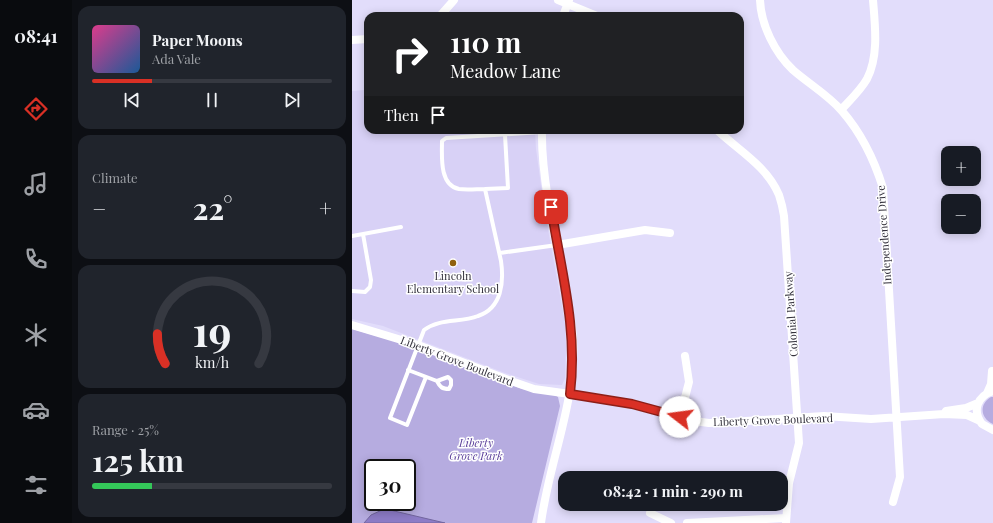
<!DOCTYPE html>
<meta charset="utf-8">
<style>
:root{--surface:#171b24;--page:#20242c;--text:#f1f3f6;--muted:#9ea1a6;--line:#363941;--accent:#d93025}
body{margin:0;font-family:"Playfair Display",serif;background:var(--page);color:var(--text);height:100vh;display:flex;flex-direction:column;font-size:15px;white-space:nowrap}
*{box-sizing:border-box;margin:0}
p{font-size:13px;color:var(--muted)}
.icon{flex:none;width:22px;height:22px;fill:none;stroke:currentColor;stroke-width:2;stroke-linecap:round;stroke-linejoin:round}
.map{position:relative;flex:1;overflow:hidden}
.details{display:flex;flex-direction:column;gap:6px;padding:6px;background:#0d0f14;width:280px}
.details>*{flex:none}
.banner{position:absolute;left:12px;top:12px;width:380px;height:122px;border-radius:12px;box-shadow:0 2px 10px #0003;background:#202124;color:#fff;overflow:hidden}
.tools{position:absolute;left:589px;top:146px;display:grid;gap:8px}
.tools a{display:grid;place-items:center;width:40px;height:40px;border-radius:8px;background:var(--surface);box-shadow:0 2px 10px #0003;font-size:20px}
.speed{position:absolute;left:12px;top:459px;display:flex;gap:8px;font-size:20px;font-weight:700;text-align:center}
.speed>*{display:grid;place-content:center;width:52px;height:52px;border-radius:50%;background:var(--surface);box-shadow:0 2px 10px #0003;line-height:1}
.speed .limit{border:2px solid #111;border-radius:6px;background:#fff;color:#111}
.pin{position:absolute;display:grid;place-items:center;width:34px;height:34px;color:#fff;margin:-17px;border-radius:8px;box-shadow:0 2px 6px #0006}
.me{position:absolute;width:44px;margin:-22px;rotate:285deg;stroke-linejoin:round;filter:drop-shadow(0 0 3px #0008)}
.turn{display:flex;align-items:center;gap:14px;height:84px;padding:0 20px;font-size:18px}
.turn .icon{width:52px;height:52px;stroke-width:2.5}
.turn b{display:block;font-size:28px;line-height:34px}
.then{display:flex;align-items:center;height:38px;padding:0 20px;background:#0003;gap:8px;font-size:15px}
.big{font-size:30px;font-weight:700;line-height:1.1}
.details .card{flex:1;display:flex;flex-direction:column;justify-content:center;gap:6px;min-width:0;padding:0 14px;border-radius:12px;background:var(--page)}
.details .dial{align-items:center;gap:0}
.dial svg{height:104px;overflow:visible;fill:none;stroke:var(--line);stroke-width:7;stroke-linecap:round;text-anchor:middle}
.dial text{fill:var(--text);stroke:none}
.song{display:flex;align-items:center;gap:12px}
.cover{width:48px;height:48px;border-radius:6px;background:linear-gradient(135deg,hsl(330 70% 55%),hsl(210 70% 35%))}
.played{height:4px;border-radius:2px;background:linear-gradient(90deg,var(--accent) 25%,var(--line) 25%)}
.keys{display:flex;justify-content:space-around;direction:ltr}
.heat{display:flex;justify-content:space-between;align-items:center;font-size:22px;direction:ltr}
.charge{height:6px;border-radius:3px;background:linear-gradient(90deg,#34c759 25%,var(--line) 0)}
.trip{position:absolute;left:206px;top:471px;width:230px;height:40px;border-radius:12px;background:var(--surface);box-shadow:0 2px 10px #0003;font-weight:700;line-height:40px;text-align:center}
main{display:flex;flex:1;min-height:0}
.tab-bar{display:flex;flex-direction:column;width:72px;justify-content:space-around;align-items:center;background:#090b0e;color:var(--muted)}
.tab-bar .icon{width:28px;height:28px}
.tab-bar .selected{color:var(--accent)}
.tab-bar b{font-size:18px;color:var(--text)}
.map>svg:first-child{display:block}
</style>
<main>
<nav class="tab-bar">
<b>08:41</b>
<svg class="icon selected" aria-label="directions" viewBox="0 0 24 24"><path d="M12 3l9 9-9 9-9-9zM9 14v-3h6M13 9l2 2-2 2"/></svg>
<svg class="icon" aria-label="music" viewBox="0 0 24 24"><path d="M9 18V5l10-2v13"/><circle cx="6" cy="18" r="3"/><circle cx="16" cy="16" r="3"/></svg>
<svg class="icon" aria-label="phone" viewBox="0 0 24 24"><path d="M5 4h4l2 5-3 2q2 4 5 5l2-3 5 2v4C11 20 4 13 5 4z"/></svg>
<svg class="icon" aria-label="climate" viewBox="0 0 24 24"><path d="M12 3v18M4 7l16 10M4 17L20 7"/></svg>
<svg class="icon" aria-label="car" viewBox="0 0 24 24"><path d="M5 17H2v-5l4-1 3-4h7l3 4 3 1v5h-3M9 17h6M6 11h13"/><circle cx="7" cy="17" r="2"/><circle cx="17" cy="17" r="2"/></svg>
<svg class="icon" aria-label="filters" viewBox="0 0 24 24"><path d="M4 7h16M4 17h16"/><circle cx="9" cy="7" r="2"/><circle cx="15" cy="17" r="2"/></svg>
</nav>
<section class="details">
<div class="card">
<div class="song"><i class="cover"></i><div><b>Paper Moons</b><p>Ada Vale</p></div></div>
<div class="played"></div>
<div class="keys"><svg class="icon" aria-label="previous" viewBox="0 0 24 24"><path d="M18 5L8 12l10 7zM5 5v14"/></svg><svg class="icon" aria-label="pause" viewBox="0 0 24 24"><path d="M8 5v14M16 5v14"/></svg><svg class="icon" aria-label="next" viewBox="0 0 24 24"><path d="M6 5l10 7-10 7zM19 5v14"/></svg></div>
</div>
<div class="card"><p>Climate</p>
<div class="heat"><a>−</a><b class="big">22°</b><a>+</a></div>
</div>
<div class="card dial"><svg viewBox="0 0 100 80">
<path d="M14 69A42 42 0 1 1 86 69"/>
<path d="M14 69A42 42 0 0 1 8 46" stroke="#d93025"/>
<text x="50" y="56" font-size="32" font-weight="700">19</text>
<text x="50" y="72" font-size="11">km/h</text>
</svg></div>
<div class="card"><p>Range · 25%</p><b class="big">125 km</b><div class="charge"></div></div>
</section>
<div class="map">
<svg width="641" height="523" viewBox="0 0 641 523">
<rect width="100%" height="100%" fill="#e2ddfb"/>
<path fill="#d8d1f6" d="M12,90H16V130H183L184,149L192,207L213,323L214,347L213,378L210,385L187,384L153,373L31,326L0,319V91Z"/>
<path fill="#b6ace0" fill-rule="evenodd" d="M0,329L53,344L170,389L203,395L206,397L208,406L180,523H0ZM21,468H55V502H21Z
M639,397H641V424C628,418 627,404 639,397Z"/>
<path fill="#8d7cc7" stroke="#72669e" d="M30,510H38L93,523H12L19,515Z"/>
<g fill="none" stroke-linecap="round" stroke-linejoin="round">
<path stroke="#fff" stroke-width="4" d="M133,189L156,188L153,135
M0,236L49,227
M148,253L205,245
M0,291L13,292L18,287L19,280L11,234
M56,370L85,381C88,387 90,389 97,389L99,385V380L96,377L85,381
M74,377L55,425L38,418L72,330C88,318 108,323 126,316C150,308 152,282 149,261L133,189C125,189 115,190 107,189C87,185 90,156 90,141L94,138L190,132"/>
<path stroke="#fff" stroke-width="8" d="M206,0L245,16
M408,0C409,25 423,53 441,70C457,84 476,95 490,111C510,134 522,159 531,188L548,477L541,502
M88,16L102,0
M211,16L217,0
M0,40L16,39
M489,110C498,100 508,91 515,79C527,56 523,25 521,0
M365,130C386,150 415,166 427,195C429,201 431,209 432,216L447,443L437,483L434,523
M205,245L293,230L318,233
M0,325L66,345L159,381L182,389L261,400L342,421L357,423L379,422L472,416L519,419L592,414L615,415L626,420
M641,391C625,396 620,411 630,424L641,430
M635,393L639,384L640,371
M592,414L594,411L614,408L626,403
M328,417L337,382L333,356
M298,513L319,523
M189,523C197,462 224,403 221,341C220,317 214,294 210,272C201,229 189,173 190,130
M335,523L434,518"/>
</g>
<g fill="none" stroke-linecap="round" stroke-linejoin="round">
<defs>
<path id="route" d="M199,207C209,271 226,328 218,394L280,404L328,417"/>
</defs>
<use href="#route" stroke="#8d1f18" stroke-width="10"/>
<use href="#route" stroke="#d93025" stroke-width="7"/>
</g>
<circle fill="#90610d" stroke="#fff" stroke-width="1.5" cx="101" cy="263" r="4"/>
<g text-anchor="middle" stroke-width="3" stroke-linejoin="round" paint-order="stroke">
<g font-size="11" fill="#34323d" stroke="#fff">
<text transform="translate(532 235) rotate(-94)" y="4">Independence Drive</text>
<text transform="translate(439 314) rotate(-94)" y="4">Colonial Parkway</text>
<text transform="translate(105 361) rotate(21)" y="4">Liberty Grove Boulevard</text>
<text transform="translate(421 420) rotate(-2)" y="4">Liberty Grove Boulevard</text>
</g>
<g font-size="11" fill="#34323d" stroke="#fff">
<text x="101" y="280">Lincoln<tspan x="101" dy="13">Elementary School</tspan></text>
</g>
<g font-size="11" font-style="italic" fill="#593d99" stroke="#fff">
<text x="124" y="447">Liberty<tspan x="124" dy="13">Grove Park</tspan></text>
</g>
</g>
</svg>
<div class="tools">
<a>+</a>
<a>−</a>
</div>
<div class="speed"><div class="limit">30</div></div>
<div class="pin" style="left:199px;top:207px;background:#d93025"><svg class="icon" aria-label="arrive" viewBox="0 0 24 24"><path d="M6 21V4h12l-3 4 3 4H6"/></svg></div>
<svg class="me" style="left:328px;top:417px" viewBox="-20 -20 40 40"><circle r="19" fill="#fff"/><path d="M0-13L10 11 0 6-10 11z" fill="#d93025"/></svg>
<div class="trip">08:42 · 1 min · 290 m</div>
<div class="banner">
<div class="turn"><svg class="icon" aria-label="right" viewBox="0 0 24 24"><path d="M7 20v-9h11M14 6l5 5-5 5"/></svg><div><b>110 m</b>Meadow Lane</div></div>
<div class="then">Then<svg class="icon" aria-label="arrive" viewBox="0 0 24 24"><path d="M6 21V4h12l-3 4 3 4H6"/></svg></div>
</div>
</div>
</main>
